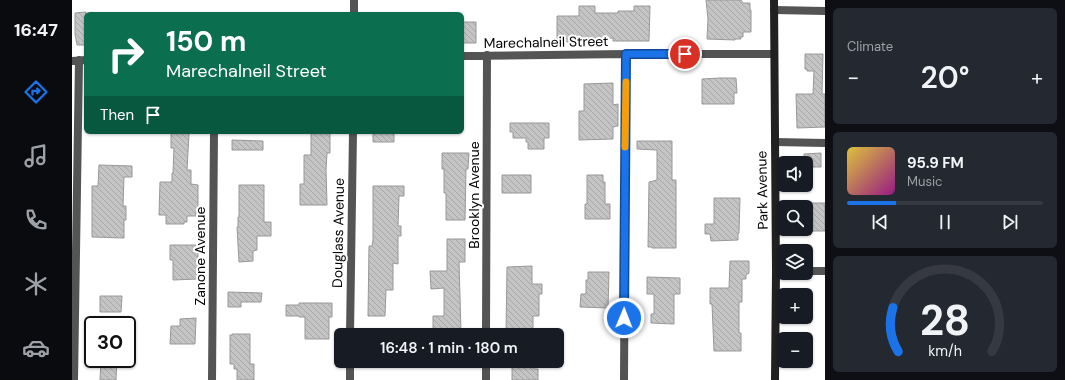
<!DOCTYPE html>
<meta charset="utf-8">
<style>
:root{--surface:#171b24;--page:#242831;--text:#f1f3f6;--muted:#9ea1a6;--line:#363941;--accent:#1a73e8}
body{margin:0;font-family:"DM Sans",sans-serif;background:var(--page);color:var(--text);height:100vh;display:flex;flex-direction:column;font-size:15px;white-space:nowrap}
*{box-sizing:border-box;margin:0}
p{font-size:13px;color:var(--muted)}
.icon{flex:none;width:22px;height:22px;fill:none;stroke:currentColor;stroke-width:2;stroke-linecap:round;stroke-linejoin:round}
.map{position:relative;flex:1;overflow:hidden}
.sheet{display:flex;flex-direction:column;gap:8px;padding:8px;background:#0d0f14;width:240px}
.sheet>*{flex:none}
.guide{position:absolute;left:12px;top:12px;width:380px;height:122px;border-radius:6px;box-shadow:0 1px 3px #0004;background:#0b6e4f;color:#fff;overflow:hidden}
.tools{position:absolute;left:705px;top:156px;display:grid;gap:8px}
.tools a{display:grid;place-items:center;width:36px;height:36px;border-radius:6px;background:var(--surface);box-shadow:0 1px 3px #0004;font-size:20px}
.speed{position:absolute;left:12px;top:316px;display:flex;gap:8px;font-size:20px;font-weight:700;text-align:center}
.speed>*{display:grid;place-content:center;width:52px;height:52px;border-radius:50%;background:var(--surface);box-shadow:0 1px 3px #0004;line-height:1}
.speed .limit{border:2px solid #111;border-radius:6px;background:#fff;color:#111}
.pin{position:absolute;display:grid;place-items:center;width:34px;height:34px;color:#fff;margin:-17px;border:2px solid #fff;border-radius:50%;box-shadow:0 1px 4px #0007}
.me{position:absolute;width:44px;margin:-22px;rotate:1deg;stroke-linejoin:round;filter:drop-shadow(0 0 3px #0008)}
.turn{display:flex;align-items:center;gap:14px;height:84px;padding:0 16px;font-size:18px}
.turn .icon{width:52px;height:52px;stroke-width:2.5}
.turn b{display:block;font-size:28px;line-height:34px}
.then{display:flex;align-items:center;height:38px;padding:0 16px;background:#0003;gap:8px;font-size:15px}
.big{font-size:30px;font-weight:600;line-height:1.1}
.sheet .tile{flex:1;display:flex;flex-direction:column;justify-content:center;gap:6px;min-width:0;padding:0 14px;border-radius:6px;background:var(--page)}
.sheet .dial{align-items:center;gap:0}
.dial svg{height:104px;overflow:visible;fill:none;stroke:var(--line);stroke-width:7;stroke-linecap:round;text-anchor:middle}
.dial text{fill:var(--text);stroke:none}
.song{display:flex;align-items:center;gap:12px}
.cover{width:48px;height:48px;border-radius:6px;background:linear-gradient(135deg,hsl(50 70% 55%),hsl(310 70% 35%))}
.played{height:4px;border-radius:2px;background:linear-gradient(90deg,var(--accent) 25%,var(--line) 25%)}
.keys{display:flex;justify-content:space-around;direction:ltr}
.heat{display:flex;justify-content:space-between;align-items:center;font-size:22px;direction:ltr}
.trip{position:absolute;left:262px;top:328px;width:230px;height:40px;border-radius:6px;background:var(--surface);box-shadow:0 1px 3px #0004;font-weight:600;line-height:40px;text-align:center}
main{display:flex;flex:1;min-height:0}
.tabs{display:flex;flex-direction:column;width:72px;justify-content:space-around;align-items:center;background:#090b0e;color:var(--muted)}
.tabs .icon{width:28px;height:28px}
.tabs .current{color:var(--accent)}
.tabs b{font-size:18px;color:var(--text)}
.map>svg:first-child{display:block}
</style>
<main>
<nav class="tabs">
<b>16:47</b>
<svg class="icon current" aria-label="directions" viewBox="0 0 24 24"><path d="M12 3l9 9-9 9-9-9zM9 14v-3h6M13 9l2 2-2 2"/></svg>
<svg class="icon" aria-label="music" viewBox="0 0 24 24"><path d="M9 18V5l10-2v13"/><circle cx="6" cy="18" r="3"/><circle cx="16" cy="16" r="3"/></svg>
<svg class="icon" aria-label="phone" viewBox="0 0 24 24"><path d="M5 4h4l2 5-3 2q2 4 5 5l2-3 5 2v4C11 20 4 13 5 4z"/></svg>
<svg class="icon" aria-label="climate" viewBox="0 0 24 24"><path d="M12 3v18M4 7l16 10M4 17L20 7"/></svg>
<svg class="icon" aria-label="car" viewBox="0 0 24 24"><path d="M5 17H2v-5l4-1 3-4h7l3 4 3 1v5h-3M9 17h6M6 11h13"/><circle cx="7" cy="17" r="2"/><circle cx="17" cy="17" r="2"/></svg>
</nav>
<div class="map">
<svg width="753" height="380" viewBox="0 0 753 380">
<defs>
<pattern id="building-back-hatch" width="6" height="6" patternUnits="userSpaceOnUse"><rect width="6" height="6" fill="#c4c4c4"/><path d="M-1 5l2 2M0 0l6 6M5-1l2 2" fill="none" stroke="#a7a7a7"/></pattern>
</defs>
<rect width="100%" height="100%" fill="#fff"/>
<path fill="url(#building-back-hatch)" stroke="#989898" d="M634,0H669L671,3H678V10H679V32H671V37H668L669,39H663V40L635,39L636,19Z
M507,6H523V13H546V11H562V6H578L577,41H541V38L523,39V41L485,42V16H507Z
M14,12V45H5L3,34V13Z
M390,22H404V43H390Z
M733,54H751L750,94H753V127L725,128L724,94H741L742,71H735V69H733Z
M648,78H664L665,93H662V104H630V79Z
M541,83V105L546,104V126L541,127V139L507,140V111H512V84Z
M438,123H477V138H472V149H456V142H454V138H441V132H438Z
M99,132H116V134H117L115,170H119V184L126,185V212H124V216H115V222H112V224H94V215H87L88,182H100V173H101L102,148H99Z
M239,132H258V153H255L254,169L255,205H228V184H232V155H239Z
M301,132H322V142H301Z
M160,140L191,141V150H160Z
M565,141H600V180H604V248H580V247H576L577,182L585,180V150L565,149Z
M370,153H397L396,169H394L393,220H374V193H372V169H370Z
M749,153V167H734V163H732V154Z
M27,165L60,166V177H52L51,206H54V220H52V238L20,237V186H26Z
M430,175H459V193H430Z
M515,175H531V182H533V204H538V219H513V204H515Z
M167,185H192V222H199V236H185V250L181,251V261L167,262L165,227H166V217H167Z
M301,186H332V196H327L326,226H329V236H326V264L321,263V290H314L313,316H296L297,246H300L301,240Z
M642,198H668L667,233H666V240L639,241L638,234H633V224H642Z
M734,203H753V231H734Z
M375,239H393V262H387L389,332H361V316H372V288L359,289L358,271H375Z
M98,245H126V279L101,280V260H98Z
M658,261H677V273L674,275V279H670V302H667V333H669V351H642L640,304H638V288H657Z
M460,266V284H470V294H467V316H461V335H434L435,267Z
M516,272H537L536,308L508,307L509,294H514V280H516Z
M575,277L608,278V294H602V324L579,323V314H582V294H575Z
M156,292L190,293L189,302H169V307H156Z
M28,296H50L49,312H28Z
M227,303H260V317H257V339H233V317H227V316H214V305H227Z
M124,318L123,344H98L99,326H108V319Z
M160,334H178V364H182V380H165V369H162V364H158V335H160Z
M29,359H45L44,380H28Z
M440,361H461L462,369H466V380H440Z"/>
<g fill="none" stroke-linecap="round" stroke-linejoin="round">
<path stroke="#545454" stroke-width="8" d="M702,10L753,11
M282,14V0
M390,56L554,54H702
M0,61L14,60
M703,142L753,143
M704,271H712
M734,271H753
M278,335L281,132
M414,335L415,55
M2,380L7,60
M140,380L142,132
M278,380V361
M414,380V361
M552,380L554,54"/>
<path stroke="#212121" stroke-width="8" d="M702,0L704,271L703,380"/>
</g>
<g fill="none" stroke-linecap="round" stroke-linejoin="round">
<defs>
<path id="route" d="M552,318L554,54H613"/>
</defs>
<use href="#route" stroke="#114b97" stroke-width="10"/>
<use href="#route" stroke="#1a73e8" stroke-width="7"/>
<path stroke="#f59e0b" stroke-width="7" d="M553,147L554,82"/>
</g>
<g text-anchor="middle" stroke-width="4" stroke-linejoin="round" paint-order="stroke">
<g font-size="14" fill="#000" stroke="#fff">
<text transform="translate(474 42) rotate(-1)" y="5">Marechalneil Street</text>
<text transform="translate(690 190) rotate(-91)" y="5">Park Avenue</text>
<text transform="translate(402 195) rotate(-90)" y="5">Brooklyn Avenue</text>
<text transform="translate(266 233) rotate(-89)" y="5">Douglass Avenue</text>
<text transform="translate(128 256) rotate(-90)" y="5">Zanone Avenue</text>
</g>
</g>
</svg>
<div class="tools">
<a><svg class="icon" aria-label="sound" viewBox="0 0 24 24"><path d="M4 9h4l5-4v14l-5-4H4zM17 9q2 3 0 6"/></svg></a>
<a><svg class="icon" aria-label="search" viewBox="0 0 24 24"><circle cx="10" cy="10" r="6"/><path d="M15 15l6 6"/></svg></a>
<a><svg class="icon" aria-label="layers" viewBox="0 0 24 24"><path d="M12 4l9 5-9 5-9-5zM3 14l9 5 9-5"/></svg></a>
<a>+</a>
<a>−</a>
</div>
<div class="speed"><div class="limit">30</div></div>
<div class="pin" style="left:613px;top:54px;background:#d93025"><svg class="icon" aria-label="arrive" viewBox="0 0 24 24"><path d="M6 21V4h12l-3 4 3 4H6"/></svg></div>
<svg class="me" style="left:552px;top:318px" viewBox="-20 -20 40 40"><circle r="17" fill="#1a73e8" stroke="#fff" stroke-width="3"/><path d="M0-11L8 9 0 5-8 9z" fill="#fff"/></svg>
<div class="trip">16:48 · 1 min · 180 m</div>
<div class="guide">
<div class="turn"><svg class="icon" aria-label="right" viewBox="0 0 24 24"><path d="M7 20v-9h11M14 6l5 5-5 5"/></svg><div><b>150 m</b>Marechalneil Street</div></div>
<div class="then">Then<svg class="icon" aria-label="arrive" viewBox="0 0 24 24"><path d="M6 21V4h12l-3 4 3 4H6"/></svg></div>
</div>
</div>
<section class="sheet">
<div class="tile"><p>Climate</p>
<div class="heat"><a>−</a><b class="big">20°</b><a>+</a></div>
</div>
<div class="tile">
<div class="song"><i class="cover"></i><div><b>95.9 FM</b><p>Music</p></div></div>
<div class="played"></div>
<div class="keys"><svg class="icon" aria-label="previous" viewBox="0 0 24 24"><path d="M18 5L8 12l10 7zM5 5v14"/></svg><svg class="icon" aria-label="pause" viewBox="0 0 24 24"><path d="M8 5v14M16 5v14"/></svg><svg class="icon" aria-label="next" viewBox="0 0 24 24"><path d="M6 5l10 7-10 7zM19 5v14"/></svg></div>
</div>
<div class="tile dial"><svg viewBox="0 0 100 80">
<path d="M14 69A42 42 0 1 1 86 69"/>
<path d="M14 69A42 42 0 0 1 10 35" stroke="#1a73e8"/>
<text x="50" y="56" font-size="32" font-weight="700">28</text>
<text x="50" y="72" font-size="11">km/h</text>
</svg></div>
</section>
</main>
